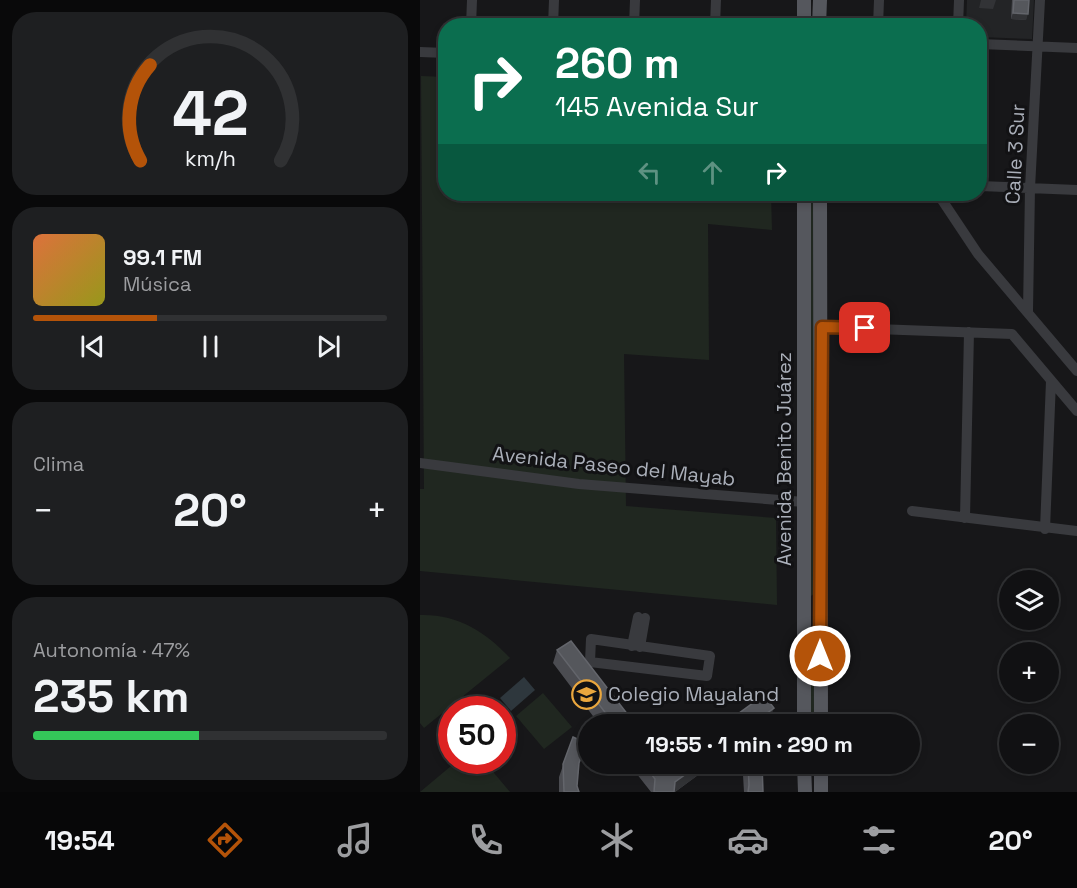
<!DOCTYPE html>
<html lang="es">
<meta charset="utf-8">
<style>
:root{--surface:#111113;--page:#1e1f21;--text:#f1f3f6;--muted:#9c9da0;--line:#303133;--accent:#b45309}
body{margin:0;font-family:"Space Grotesk",sans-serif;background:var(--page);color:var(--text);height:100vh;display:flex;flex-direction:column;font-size:22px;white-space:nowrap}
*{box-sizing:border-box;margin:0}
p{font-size:20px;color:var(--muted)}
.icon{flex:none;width:33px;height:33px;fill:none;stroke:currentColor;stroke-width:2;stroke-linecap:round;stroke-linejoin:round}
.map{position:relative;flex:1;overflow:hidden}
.panel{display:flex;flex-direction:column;gap:12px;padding:12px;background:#09090a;width:420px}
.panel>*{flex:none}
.top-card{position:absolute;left:18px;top:18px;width:549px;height:183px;border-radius:24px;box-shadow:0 3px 9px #0003,0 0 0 2px var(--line);background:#0b6e4f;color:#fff;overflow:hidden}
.fabs{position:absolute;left:579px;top:570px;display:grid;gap:12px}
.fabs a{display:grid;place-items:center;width:60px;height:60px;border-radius:50%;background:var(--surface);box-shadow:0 3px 9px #0003,0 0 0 2px var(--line);font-size:30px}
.speed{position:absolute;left:18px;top:696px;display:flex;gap:12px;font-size:30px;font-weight:700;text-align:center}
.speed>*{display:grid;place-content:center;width:78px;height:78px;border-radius:50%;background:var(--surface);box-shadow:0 3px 9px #0003,0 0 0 2px var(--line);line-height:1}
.speed .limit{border:9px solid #d22;background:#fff;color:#111}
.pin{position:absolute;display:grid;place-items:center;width:51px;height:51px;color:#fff;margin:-26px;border-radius:12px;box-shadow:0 3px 9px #0006}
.me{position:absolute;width:66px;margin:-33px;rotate:0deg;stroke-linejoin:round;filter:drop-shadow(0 0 4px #0008)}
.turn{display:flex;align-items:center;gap:21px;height:126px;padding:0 18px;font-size:27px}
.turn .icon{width:78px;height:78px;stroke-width:2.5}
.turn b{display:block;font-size:42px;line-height:51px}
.lanes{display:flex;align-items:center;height:57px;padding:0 18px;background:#0003;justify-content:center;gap:30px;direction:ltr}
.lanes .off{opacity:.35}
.big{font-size:45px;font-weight:700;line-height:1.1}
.panel .widget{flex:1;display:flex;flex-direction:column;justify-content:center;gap:9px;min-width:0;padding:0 21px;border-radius:24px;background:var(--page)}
.panel .dial{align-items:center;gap:0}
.dial svg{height:156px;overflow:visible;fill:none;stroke:var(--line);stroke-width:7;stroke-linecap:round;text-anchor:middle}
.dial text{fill:var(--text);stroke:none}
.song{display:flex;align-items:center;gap:18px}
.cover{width:72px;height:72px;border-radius:9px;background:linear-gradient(135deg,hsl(20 70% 55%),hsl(60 70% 35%))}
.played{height:6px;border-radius:3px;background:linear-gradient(90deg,var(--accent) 35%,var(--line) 35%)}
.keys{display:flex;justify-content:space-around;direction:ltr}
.heat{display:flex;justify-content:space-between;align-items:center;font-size:33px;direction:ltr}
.charge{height:9px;border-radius:4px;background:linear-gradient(90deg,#34c759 47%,var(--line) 0)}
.trip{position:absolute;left:158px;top:714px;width:342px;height:60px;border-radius:30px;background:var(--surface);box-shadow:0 3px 9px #0003,0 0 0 2px var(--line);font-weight:700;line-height:60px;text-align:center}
.tabs{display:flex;height:96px;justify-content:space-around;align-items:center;background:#070708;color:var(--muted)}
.tabs .icon{width:42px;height:42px}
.tabs .on{color:var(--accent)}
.tabs b{font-size:27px;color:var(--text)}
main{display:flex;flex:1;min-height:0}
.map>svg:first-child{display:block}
</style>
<main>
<section class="panel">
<div class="widget dial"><svg viewBox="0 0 100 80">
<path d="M14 69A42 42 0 1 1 86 69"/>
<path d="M14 69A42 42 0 0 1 19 20" stroke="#b45309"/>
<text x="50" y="56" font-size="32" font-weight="700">42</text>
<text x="50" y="72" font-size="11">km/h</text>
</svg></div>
<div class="widget">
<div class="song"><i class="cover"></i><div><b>99.1 FM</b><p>Música</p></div></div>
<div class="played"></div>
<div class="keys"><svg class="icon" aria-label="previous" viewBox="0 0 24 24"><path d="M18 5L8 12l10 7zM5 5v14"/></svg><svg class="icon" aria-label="pause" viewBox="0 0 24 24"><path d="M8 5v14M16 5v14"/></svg><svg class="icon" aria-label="next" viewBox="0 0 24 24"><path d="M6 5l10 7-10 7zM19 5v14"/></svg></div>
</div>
<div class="widget"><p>Clima</p>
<div class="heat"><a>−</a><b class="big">20°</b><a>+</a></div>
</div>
<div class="widget"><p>Autonomía · 47%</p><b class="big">235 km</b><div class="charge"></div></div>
</section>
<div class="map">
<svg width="657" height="792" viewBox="0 0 657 792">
<rect width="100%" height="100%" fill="#171719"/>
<path fill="#232426" d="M547,0H614L612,39L560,37V26H546Z"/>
<path fill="#202720" d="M1,76L25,77L26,194H351L352,230L288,224L289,360L204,354L206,506L356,518L357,605L0,571V489H4Z
M391,194H396L395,593L391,596Z
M0,615C37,614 65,631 90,658L4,728L0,723Z
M392,643L396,644L395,724H390Z
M123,693L152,727L124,749L96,716Z
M64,761L90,792H0L37,761Z"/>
<path fill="#2e373d" d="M104,677L115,690L91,711L80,698Z"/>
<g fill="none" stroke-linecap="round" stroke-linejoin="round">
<path stroke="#393a3e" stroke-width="10" d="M51,26L52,0
M133,26L134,0
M214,26L215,0
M295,26L296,0
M458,26L459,0
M538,26L539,0
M560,44L657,48
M0,52L26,53
M560,186L657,190
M518,194L558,254L657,371
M608,311L610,188L620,0
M402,327L592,334L657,411
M0,463L159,484L384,502
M492,511L657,531
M545,518L549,332
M625,529L631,381
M171,639L290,656L287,676L170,662Z
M212,646L218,617
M220,647L225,618"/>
<path stroke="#55575d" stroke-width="14" d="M384,26V0
M399,26L400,0
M384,194V724
M400,194L401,724
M384,764L385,792
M401,764V792"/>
</g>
<path fill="#4b4c51" d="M592,0H609L606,20L591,19Z
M137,650L215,724H179L133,663Z
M153,737L159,763L157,786L159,792H139V777Z
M209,764H245L247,766L293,764L255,792H231Z
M327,764H342L343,792H324L323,775Z"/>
<path fill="#323336" d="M561,0H576L573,9L559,8Z
M593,13L608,14L606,20L591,19Z
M354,708L349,721L345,724H332Z
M280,764H293L255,792H252L255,782Z"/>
<path fill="#55575c" stroke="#63656b" stroke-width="1.5" d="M594,0H609L608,14L593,13Z
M151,641L215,724H194L137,650Z
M344,695L354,708L332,724H304Z
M153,737L166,743L159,763L157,786L159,792H144L143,764Z
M224,764H245L247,766L251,764H280L255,782L254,792H234L235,779Z
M328,764H342L343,792H328L329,785Z"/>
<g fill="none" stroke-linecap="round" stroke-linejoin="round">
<defs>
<path id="route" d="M400,656L402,327L445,328"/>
</defs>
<use href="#route" stroke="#753606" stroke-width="15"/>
<use href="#route" stroke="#b45309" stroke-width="10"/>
</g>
<defs>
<symbol id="school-ring" viewBox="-11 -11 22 22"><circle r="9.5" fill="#121214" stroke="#eaa73e" stroke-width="1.5"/><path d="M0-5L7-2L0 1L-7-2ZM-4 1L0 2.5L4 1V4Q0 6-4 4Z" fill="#eaa73e"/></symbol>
</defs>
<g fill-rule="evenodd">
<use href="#school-ring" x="150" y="678" width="33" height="33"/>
</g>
<g text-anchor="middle" stroke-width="6" stroke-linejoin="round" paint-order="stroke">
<g font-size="20" fill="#aaafb9" stroke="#121214">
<text transform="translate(595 154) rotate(-87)" y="7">Calle 3 Sur</text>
<text transform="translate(364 459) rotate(-90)" y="7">Avenida Benito Juárez</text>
<text transform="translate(194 466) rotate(6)" y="7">Avenida Paseo del Mayab</text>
</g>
<g font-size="20" fill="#aaafb9" stroke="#121214" text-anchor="start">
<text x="188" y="701">Colegio Mayaland</text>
</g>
</g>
</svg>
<div class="fabs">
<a><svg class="icon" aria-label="layers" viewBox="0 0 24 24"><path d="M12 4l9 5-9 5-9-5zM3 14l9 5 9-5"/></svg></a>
<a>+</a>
<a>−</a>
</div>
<div class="speed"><div class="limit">50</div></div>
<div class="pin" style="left:445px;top:328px;background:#d93025"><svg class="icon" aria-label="arrive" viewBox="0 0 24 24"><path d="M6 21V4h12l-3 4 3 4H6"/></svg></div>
<svg class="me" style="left:400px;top:656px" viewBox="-20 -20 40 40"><circle r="17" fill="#b45309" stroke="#fff" stroke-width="3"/><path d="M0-11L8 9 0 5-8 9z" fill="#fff"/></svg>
<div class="trip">19:55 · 1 min · 290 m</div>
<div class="top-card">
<div class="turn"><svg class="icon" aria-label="right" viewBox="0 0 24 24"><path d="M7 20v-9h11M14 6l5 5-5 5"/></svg><div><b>260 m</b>145 Avenida Sur</div></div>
<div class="lanes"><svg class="icon off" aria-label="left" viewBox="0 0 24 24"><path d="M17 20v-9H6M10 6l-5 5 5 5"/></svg><svg class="icon off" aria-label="ahead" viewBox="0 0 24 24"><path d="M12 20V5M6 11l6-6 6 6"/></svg><svg class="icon" aria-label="right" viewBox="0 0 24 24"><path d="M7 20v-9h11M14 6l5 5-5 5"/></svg></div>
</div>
</div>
</main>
<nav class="tabs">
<b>19:54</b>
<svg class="icon on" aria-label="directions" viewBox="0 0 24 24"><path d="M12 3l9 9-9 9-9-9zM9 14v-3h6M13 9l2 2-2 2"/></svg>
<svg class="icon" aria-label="music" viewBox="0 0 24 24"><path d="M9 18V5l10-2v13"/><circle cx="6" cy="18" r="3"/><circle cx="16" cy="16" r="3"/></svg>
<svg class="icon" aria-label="phone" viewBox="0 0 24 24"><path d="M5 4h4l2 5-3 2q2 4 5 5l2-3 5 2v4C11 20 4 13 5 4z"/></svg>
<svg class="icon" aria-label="climate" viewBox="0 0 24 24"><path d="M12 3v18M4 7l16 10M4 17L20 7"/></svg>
<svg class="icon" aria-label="car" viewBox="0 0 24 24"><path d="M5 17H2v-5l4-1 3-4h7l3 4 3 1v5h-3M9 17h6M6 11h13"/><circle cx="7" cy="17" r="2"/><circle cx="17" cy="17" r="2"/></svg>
<svg class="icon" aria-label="filters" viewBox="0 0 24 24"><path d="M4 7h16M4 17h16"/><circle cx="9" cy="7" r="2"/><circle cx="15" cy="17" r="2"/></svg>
<b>20°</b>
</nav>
